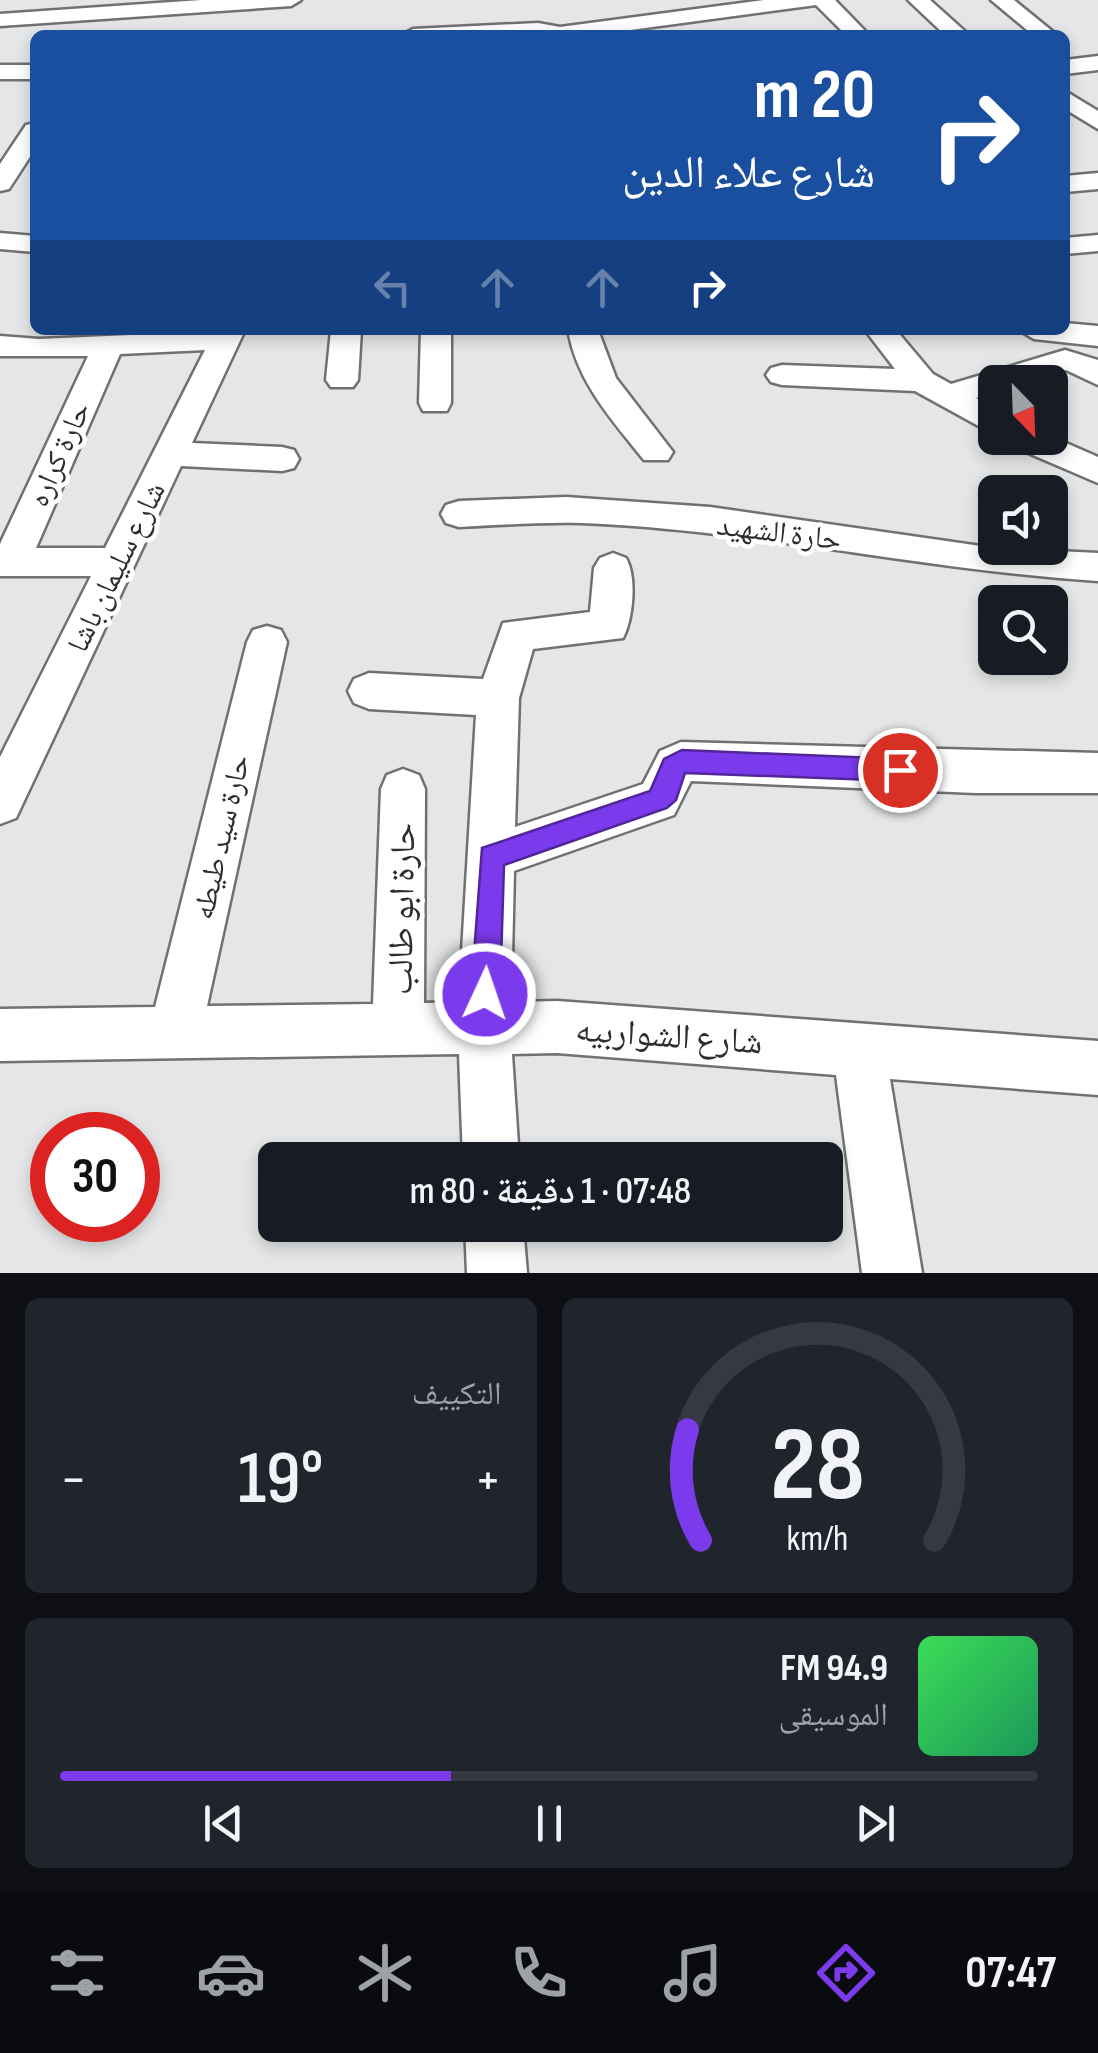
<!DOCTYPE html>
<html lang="ar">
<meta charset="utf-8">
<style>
:root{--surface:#171b24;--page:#20242c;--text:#f1f3f6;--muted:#9ea1a6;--line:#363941;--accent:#7c3aed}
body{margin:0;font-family:"Sofia Sans Condensed","Noto Naskh Arabic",sans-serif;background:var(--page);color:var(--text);direction:rtl;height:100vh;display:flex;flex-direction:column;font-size:38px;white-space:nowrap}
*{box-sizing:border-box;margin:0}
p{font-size:32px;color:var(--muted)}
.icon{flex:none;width:55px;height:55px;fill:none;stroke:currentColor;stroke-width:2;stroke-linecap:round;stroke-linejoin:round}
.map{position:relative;height:1273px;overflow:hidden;direction:ltr}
.panel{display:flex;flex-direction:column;gap:25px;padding:25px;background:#0d0f14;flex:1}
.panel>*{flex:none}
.top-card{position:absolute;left:30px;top:30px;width:1040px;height:305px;border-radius:15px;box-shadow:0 5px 15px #0003;direction:rtl;background:#1a4fa0;color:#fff;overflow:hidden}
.needle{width:65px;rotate:157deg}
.fabs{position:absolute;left:978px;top:365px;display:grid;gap:20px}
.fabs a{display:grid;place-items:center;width:90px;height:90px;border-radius:15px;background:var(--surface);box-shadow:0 5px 15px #0003;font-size:50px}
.speed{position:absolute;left:30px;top:1112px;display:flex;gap:20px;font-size:50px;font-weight:700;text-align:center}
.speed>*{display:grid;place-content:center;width:130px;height:130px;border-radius:50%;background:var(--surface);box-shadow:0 5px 15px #0003;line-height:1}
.speed .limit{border:15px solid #d22;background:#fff;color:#111}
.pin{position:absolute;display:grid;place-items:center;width:85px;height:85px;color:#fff;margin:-42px;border:5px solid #fff;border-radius:50%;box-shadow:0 2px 10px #0007}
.me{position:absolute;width:110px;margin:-55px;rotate:3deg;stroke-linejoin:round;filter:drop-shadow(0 0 8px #0008)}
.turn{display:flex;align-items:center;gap:35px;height:210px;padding:0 30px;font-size:45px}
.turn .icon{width:130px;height:130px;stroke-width:2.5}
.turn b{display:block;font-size:70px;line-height:85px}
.lanes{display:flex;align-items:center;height:95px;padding:0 30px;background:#0003;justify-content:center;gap:50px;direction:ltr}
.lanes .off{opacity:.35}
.big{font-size:75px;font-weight:600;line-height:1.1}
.panel .card{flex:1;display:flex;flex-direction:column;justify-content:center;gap:15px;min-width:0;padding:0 35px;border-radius:15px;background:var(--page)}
.panel .dial{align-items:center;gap:0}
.dial svg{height:260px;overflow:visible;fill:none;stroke:var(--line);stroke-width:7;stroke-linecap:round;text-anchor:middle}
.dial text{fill:var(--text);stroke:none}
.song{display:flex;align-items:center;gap:30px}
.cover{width:120px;height:120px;border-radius:15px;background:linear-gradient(135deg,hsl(130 70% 55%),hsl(150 70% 35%))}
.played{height:10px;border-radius:5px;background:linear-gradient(90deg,var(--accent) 40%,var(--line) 40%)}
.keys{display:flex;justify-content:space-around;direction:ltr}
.heat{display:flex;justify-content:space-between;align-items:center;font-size:55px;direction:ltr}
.panel .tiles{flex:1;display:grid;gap:25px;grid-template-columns:1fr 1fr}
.card:last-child{grid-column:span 2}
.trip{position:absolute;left:258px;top:1142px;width:585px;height:100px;border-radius:15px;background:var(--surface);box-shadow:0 5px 15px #0003;font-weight:600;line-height:100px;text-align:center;direction:rtl}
.tabs{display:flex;height:160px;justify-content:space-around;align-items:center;background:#090b0e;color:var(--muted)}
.tabs .icon{width:70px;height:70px}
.tabs .current{color:var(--accent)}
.tabs b{font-size:45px;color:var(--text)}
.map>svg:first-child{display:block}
</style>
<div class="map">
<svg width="1098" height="1273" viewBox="0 0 1098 1273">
<rect width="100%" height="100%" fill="#e5e6e7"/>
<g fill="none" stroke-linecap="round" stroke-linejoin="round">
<defs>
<path id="street" d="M201,0H301L291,6L0,26V14Z
M764,0H835L869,35H846L816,5L593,35H402L413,29L538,23L560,27Z
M908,0H930L969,35H945Z
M991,0H1014L1057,35H1033Z
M1098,56V70L1065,74V60Z
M0,65H35V79H0Z
M1065,91L1098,111V129L1065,109Z
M35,123V149L9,189L0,191V164L26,125Z
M1098,173V189L1065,192V176Z
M0,233L35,236V252L0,249Z
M1098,235V251L1065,254V238Z
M1065,323L1098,326V346L1034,339L1019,330H1065Z
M245,330L192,443L282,447L294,450L299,459L294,468L282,471L181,466L16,818L0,824V757L91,576H0V544L88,356H0V336L39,339ZM205,350L105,548H36L120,354Z
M331,330H361L358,380L353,387H331L326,380Z
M421,330H451V403L447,411H423L419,403Z
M568,330H598L616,378L673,452L668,460H644C612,420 577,382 568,330Z
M865,330H896L933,374L951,384L1065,350L1098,360V385L1066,370L1026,382H995V392L976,398L995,409V435L915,391L782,385L771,382L766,375L771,368L782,365L895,369Z
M1050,436L1098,457V483L1012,446L1007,438Z
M566,497L710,507L995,548L1098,553V581C925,570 755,530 581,523C541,522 500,525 459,527L446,523L441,514L446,505L459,501Z
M613,553L626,558C637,577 633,619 623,638L533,649L519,698L515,827L643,784L660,751L681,742L1098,753V793H976L691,781L674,815L514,871L511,1002L557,1001L1098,1041V1095L890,1079L922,1273H862L836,1075L557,1053L512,1054L519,1160H463L459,1054L0,1061V1009L155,1007L247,642L253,630L267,626L281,630L287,642L207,1006L373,1004L381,789L387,775L403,769L419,775L425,789L424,1003L459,1002L476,715L369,709L354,703L348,691L354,679L369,673L483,679L503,623L590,612L594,568L600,558Z
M465,1225H523L527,1273H467Z"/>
</defs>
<use href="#street" stroke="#707172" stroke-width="5"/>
<use href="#street" fill="#fff" fill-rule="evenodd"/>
</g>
<path fill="#7c3aed" stroke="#51269a" stroke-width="2.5" d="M682,750L900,759L912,770L900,781L685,773L676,800L667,808L504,865L500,994L496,1004L485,1008L475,1004L471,994L482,848L650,791L664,759Z"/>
<g text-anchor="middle" stroke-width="9" stroke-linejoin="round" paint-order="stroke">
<g font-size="30" fill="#2e2e2f" stroke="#fff">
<text transform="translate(59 454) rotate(-66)" y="10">حارة كراره</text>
<text transform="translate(779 532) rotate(7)" y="10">حارة الشهيد</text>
<text transform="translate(116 567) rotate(-64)" y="10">شارع سليمان باشا</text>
<text transform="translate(221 837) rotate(-77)" y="10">حارة سيد طيطه</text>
</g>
<g font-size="35" fill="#2e2e2f" stroke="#fff">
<text transform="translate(401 909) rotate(-89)" y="12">حارة ابو طالب</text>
<text transform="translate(669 1035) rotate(4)" y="12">شارع الشواربيه</text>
</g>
</g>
</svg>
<div class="fabs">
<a><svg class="needle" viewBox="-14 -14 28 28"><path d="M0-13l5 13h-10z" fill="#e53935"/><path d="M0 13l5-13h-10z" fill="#9ea1a6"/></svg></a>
<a><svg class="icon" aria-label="sound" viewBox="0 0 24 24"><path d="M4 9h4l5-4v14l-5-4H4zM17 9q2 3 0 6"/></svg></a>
<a><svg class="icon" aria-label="search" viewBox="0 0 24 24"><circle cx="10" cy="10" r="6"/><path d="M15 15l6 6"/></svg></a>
</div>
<div class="speed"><div class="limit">30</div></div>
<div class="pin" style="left:900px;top:770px;background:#d93025"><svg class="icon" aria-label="arrive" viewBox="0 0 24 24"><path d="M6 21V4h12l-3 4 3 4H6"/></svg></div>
<svg class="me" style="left:485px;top:994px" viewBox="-20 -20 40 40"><circle r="17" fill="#7c3aed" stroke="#fff" stroke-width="3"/><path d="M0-11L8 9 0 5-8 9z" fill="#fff"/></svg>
<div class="trip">07:48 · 1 دقيقة · 80 m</div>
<div class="top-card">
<div class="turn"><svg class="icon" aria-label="right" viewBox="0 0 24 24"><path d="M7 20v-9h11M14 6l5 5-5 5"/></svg><div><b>20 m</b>شارع علاء الدين</div></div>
<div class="lanes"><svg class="icon off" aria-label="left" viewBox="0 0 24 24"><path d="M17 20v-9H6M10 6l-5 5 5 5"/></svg><svg class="icon off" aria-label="ahead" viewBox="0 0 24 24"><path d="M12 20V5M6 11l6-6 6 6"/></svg><svg class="icon off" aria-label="ahead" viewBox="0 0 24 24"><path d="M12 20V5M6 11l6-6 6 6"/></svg><svg class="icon" aria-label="right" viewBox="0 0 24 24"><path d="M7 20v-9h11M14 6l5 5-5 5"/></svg></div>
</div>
</div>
<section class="panel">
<div class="tiles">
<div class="card dial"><svg viewBox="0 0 100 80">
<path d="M14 69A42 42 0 1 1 86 69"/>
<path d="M14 69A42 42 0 0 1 10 35" stroke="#7c3aed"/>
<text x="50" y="56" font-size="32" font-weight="700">28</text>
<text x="50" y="72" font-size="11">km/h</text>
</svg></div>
<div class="card"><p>التكييف</p>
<div class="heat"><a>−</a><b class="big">19°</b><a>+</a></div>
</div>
<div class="card">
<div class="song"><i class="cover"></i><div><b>94.9 FM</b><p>الموسيقى</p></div></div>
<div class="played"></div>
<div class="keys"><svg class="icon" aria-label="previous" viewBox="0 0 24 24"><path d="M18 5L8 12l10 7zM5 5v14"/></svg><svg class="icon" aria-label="pause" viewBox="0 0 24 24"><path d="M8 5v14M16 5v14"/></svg><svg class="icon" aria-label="next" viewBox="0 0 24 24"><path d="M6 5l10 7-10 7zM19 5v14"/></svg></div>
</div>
</div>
</section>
<nav class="tabs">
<b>07:47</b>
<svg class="icon current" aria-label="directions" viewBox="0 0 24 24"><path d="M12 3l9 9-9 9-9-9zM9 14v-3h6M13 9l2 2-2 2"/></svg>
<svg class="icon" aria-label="music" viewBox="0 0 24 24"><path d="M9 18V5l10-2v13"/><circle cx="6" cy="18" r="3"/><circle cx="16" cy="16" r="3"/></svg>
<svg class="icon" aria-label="phone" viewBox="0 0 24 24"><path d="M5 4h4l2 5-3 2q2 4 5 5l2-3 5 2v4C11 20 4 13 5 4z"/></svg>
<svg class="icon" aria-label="climate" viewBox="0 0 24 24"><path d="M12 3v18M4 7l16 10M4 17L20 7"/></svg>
<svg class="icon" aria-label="car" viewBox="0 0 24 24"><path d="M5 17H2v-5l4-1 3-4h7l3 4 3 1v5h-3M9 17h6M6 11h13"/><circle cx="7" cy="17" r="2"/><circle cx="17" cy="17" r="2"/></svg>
<svg class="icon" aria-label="filters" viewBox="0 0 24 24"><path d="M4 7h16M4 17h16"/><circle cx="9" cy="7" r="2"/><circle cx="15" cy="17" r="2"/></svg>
</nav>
